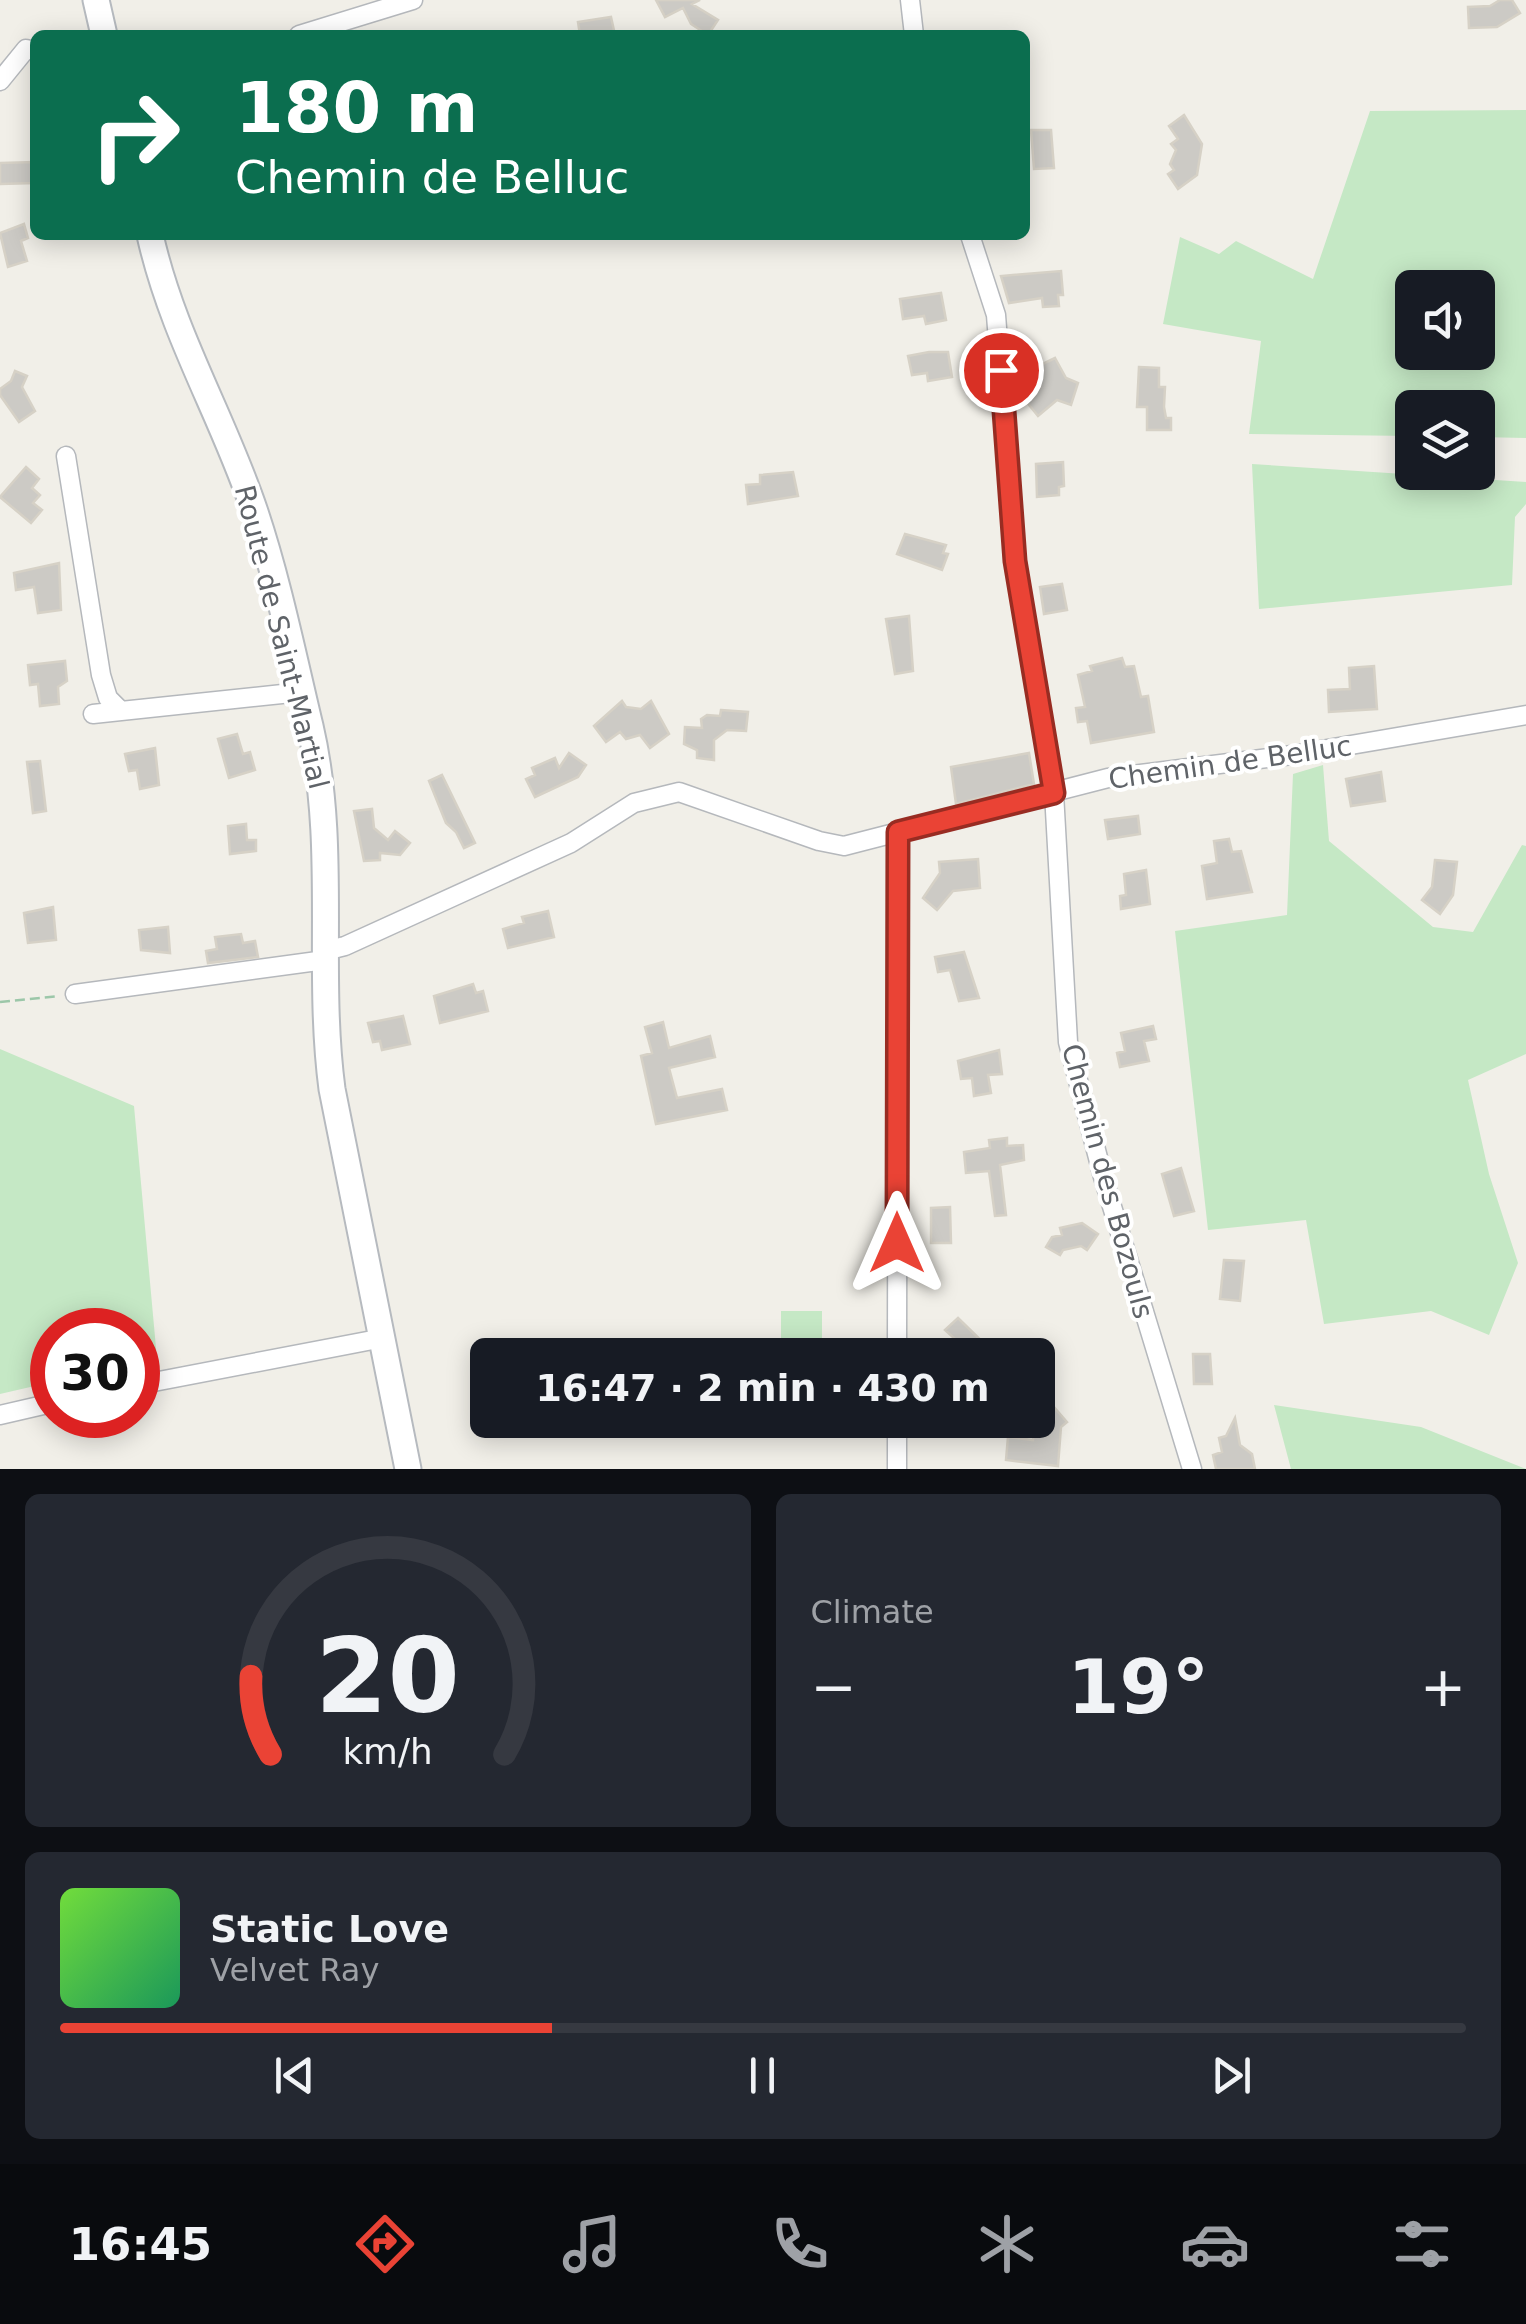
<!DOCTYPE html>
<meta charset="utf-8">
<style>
:root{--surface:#171b24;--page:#242831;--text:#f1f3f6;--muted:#9ea1a6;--line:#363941;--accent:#ea4335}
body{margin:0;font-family:"DejaVu Sans",sans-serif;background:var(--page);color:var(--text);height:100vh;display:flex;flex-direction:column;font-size:38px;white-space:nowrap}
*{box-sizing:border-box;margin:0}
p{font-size:32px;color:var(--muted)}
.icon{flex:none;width:55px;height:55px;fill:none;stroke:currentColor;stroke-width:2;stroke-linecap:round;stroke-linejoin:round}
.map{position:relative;height:1469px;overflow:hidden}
.details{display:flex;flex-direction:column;gap:25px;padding:25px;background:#0d0f14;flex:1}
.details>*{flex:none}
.hud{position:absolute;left:30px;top:30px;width:1000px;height:210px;border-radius:15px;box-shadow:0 5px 25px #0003;background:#0b6e4f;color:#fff;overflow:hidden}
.buttons{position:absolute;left:1395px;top:270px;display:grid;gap:20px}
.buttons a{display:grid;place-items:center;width:100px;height:100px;border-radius:15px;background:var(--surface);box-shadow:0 5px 25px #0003;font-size:50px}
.speed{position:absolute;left:30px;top:1308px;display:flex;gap:20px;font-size:50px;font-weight:700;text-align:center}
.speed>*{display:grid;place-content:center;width:130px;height:130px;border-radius:50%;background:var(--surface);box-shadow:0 5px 25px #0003;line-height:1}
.speed .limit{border:15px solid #d22;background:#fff;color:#111}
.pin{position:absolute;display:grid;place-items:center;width:85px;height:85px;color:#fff;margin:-42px;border:5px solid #fff;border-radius:50%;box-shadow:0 2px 10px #0007}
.me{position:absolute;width:110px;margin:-55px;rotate:0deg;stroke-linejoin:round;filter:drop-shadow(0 0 8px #0008)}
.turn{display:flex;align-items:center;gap:35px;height:210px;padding:0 40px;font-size:45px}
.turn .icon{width:130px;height:130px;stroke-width:2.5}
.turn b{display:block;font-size:70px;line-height:85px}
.big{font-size:75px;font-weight:800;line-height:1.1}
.details .card{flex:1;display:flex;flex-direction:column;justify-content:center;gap:15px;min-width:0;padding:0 35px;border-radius:15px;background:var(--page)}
.details .dial{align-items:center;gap:0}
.dial svg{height:260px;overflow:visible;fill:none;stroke:var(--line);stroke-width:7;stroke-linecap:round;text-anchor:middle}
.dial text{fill:var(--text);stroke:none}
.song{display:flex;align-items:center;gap:30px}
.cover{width:120px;height:120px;border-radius:15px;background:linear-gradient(135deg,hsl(100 70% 55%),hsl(150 70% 35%))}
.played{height:10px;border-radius:5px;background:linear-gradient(90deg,var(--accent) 35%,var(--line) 35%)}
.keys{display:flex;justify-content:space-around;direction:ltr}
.heat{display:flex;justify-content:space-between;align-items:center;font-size:55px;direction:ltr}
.details .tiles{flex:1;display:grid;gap:25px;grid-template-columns:1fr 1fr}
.card:last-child{grid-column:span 2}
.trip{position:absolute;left:470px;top:1338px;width:585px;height:100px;border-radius:15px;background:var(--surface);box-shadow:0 5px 25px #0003;font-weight:800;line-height:100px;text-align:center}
.dock{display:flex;height:160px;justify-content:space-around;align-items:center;background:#090b0e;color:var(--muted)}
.dock .icon{width:70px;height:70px}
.dock .selected{color:var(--accent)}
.dock b{font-size:45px;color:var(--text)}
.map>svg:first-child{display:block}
</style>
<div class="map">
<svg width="1526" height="1469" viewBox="0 0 1526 1469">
<rect width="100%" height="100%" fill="#f1efe8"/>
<path fill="#c5e8c5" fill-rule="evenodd" d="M1526,110V438L1478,437V408H1412V436L1249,434L1261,341L1163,324L1180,237L1219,254L1236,241L1313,279L1370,111ZM1412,288H1478V352H1412Z
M1252,464L1526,482V504L1515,517L1512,585L1259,609Z
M1323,765L1329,841L1433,927L1473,932L1522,845L1526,846V1054L1468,1080L1489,1174L1518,1263L1489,1335L1431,1311L1324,1324L1306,1220L1208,1230L1175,931L1287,915L1293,774Z
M0,1049L134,1106L157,1359L138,1363V1330H52V1382L0,1394Z
M781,1311H822V1355H781Z
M1274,1405L1421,1427L1526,1469H1291Z"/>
<path fill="#cccac5" stroke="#d6d1c6" stroke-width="2.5" d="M656,0H700L692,4L718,20L708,35L691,24L683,8L665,17Z
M1500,0H1512L1520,13L1497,27L1469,28L1468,7L1490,6Z
M611,17L615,35H580L578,22Z
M1184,115L1202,144L1197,175L1178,189L1168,174L1174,170L1170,164L1176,150L1171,144L1178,139L1169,126Z
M1031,130H1051L1054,168L1034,169Z
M35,162V183L0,184V163Z
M24,224L28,238L21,241L27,261L8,267L0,233Z
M1061,271L1063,295H1058L1059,306L1043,307L1042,298L1009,303L1001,276Z
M941,293L946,320L926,324L924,316L903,319L900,299Z
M929,352H948L952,377L928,381L927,373L912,375L908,356Z
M1055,358L1066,378L1078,383L1071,405L1057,400L1038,416L1025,400L1040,387L1032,369Z
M1139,367L1159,368V387H1165L1164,407L1166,418H1171V430H1147V407H1137Z
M15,371L27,376L22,387L35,411L19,422L0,395V389L11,381Z
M1063,462L1064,486L1059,487V495L1037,497L1036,464Z
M26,467L39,479L32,488L40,495L33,503L42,510L31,523L0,497Z
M793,472L798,496L748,504L746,485L760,484V475Z
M905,534L946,545L943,553L948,554L942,570L897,554Z
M59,563L61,610L38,613L34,587L16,590L14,573Z
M1062,584L1067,610L1044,614L1040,587Z
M909,616L913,671L895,674L886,619Z
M1122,658L1125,667L1134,666L1141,697L1148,696L1154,732L1091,743L1087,721L1078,722L1076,708L1085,707L1078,675L1092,671L1090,666Z
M65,661L67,681L58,687L59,704L40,706L38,684L30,685L28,665Z
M1374,666L1377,709L1329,712L1328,690L1350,689L1349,668Z
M622,701L626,707L641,709L651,701L669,734L650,748L640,735L626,739L620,732L606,742L594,726Z
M721,710L748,712L746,731L727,730L714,740V760L697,758V750L684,744L685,727L702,728L701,719L707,715L720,716Z
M237,734L243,754L250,752L255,770L229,778L218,739Z
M155,748L159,785L140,789L137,770L129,771L125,754Z
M569,753L586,765L578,777L535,797L526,779L535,775L532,768L555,758L559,768Z
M1029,753L1034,784L956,804L951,767Z
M40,761L46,811L33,813L27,762Z
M1381,772L1385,801L1351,806L1346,779Z
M442,775L475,843L464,848L456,832L446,823L429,781Z
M372,809L374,828L388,840L395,831L410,843L400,855L380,853V860L364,861L354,811Z
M1138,816L1140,834L1108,839L1105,820Z
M246,824L247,840H256V851L230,854L228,826Z
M1229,839L1232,852L1241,851L1252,892L1207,899L1202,866L1217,863L1214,841Z
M978,859L980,888L953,891L937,910L923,898L940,873L939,862Z
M1435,860L1457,862L1453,895L1440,914L1422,900L1432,887Z
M1146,870L1150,904L1121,909L1120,896L1126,895L1124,874Z
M53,907L56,940L28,943L24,913Z
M548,911L554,937L508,948L503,929L524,923L522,917Z
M168,927L170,953L141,950L139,930Z
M241,934L243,943L255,941L258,957L208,963L206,951L217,949L215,937Z
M964,952L979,998L959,1001L950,970L938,972L935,957Z
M473,984L476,993L483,991L488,1011L440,1023L434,996Z
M403,1016L410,1044L382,1050L380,1041L373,1042L368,1023Z
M663,1022L669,1048L710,1036L715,1057L669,1068L677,1098L722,1089L727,1110L656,1124L641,1056L652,1053L645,1027Z
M1153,1026L1156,1039L1144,1041L1149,1061L1120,1067L1117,1053L1125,1051L1121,1033Z
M999,1050L1002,1074L988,1075L991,1093L974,1096L972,1078L961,1079L958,1061Z
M1007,1138V1146L1023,1145L1024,1160L1000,1165L1006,1215L995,1216L989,1171L966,1173L964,1152L990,1148L989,1140Z
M1181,1168L1194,1211L1174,1216L1162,1174Z
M950,1207L951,1243H931V1208Z
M1082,1223L1098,1234L1087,1250L1081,1246L1063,1250L1060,1255L1046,1247L1052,1237L1062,1235L1060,1228Z
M1224,1260L1244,1261L1240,1301L1220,1299Z
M958,1318L996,1355H939L954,1338L945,1330Z
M1193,1354H1210L1212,1384H1194Z
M1054,1407L1067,1422L1061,1427L1058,1466L1006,1460L1008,1437L1033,1440L1035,1422Z
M1235,1418L1240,1445L1252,1454L1255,1469H1216L1213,1455L1222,1452L1219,1438L1226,1436Z"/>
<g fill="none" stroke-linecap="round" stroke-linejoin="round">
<defs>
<path id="minor" d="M910,0L914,35
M299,35L413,0
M0,81L26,49L35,51
M970,235L996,315L1015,561L1054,793L1068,1042L1103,1177L1192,1469
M66,456L101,675L108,698L121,711L301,692
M93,714L121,711
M325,951L345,946L571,843L634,803L679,792L819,841L844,846L1108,778L1292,755L1526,715
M75,994L325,960
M897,1355L898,832
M138,1385L383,1338
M0,1415L52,1403
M897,1469V1420"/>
<path id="secondary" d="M96,0L104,35
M150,235C173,337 223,416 255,512C278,581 293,655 310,726C338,846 316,968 332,1089L408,1469"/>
</defs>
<use href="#minor" stroke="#b5b8bc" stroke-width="21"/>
<use href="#secondary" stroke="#b6babf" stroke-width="29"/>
<path stroke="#9cc7a9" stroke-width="2.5" stroke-dasharray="10 5" stroke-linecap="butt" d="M0,1002L59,996"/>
<use href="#minor" stroke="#fff" stroke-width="18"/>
<use href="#secondary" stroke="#fff" stroke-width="25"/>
</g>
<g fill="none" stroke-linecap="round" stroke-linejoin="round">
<defs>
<path id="route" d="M897,1243L898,832L1054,793L1015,561L1001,370"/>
</defs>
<use href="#route" stroke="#982c22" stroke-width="25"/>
<use href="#route" stroke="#ea4335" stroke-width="18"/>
</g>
<g text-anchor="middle" stroke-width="8" stroke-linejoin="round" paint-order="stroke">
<g font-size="28" fill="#5f6368" stroke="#fff">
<text transform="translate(282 637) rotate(76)" y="10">Route de Saint-Martial</text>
<text transform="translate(1230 762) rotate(-8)" y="10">Chemin de Belluc</text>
<text transform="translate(1108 1181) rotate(75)" y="10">Chemin des Bozouls</text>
</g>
</g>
</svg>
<div class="buttons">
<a><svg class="icon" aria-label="sound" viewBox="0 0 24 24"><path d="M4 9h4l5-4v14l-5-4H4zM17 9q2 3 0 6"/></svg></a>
<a><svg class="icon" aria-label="layers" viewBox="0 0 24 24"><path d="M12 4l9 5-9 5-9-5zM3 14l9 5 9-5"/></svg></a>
</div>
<div class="speed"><div class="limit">30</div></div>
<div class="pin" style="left:1001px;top:370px;background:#d93025"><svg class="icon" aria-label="arrive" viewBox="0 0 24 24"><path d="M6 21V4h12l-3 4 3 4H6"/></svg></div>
<svg class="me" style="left:897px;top:1243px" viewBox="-20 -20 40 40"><path d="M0-17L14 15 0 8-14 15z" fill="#ea4335" stroke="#fff" stroke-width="4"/></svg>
<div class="trip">16:47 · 2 min · 430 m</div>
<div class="hud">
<div class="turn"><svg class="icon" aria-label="right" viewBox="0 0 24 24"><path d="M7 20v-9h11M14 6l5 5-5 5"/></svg><div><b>180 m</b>Chemin de Belluc</div></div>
</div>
</div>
<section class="details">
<div class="tiles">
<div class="card dial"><svg viewBox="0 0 100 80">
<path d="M14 69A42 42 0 1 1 86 69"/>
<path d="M14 69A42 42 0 0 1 8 45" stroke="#ea4335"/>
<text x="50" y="56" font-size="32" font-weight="700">20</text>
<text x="50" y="72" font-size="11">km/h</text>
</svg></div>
<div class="card"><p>Climate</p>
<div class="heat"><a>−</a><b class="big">19°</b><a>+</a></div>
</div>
<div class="card">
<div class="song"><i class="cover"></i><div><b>Static Love</b><p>Velvet Ray</p></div></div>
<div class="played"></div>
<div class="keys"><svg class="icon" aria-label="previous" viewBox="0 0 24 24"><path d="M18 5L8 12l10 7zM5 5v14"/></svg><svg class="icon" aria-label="pause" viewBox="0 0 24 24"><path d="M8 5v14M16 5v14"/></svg><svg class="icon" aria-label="next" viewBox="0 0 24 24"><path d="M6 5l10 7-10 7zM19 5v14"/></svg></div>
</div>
</div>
</section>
<nav class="dock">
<b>16:45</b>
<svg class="icon selected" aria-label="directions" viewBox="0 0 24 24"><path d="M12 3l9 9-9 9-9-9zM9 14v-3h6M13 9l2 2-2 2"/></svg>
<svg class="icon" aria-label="music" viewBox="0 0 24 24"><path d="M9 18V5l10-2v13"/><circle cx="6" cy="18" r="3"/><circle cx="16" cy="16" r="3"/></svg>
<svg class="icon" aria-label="phone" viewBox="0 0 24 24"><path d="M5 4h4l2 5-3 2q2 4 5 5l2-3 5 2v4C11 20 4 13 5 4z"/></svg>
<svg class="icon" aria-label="climate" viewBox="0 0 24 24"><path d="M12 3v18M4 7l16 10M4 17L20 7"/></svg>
<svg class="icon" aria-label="car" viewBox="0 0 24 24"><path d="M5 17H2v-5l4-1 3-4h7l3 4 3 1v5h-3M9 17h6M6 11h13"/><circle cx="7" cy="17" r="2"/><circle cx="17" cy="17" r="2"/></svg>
<svg class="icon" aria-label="filters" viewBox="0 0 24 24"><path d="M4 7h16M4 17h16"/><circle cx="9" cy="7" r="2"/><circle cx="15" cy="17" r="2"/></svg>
</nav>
